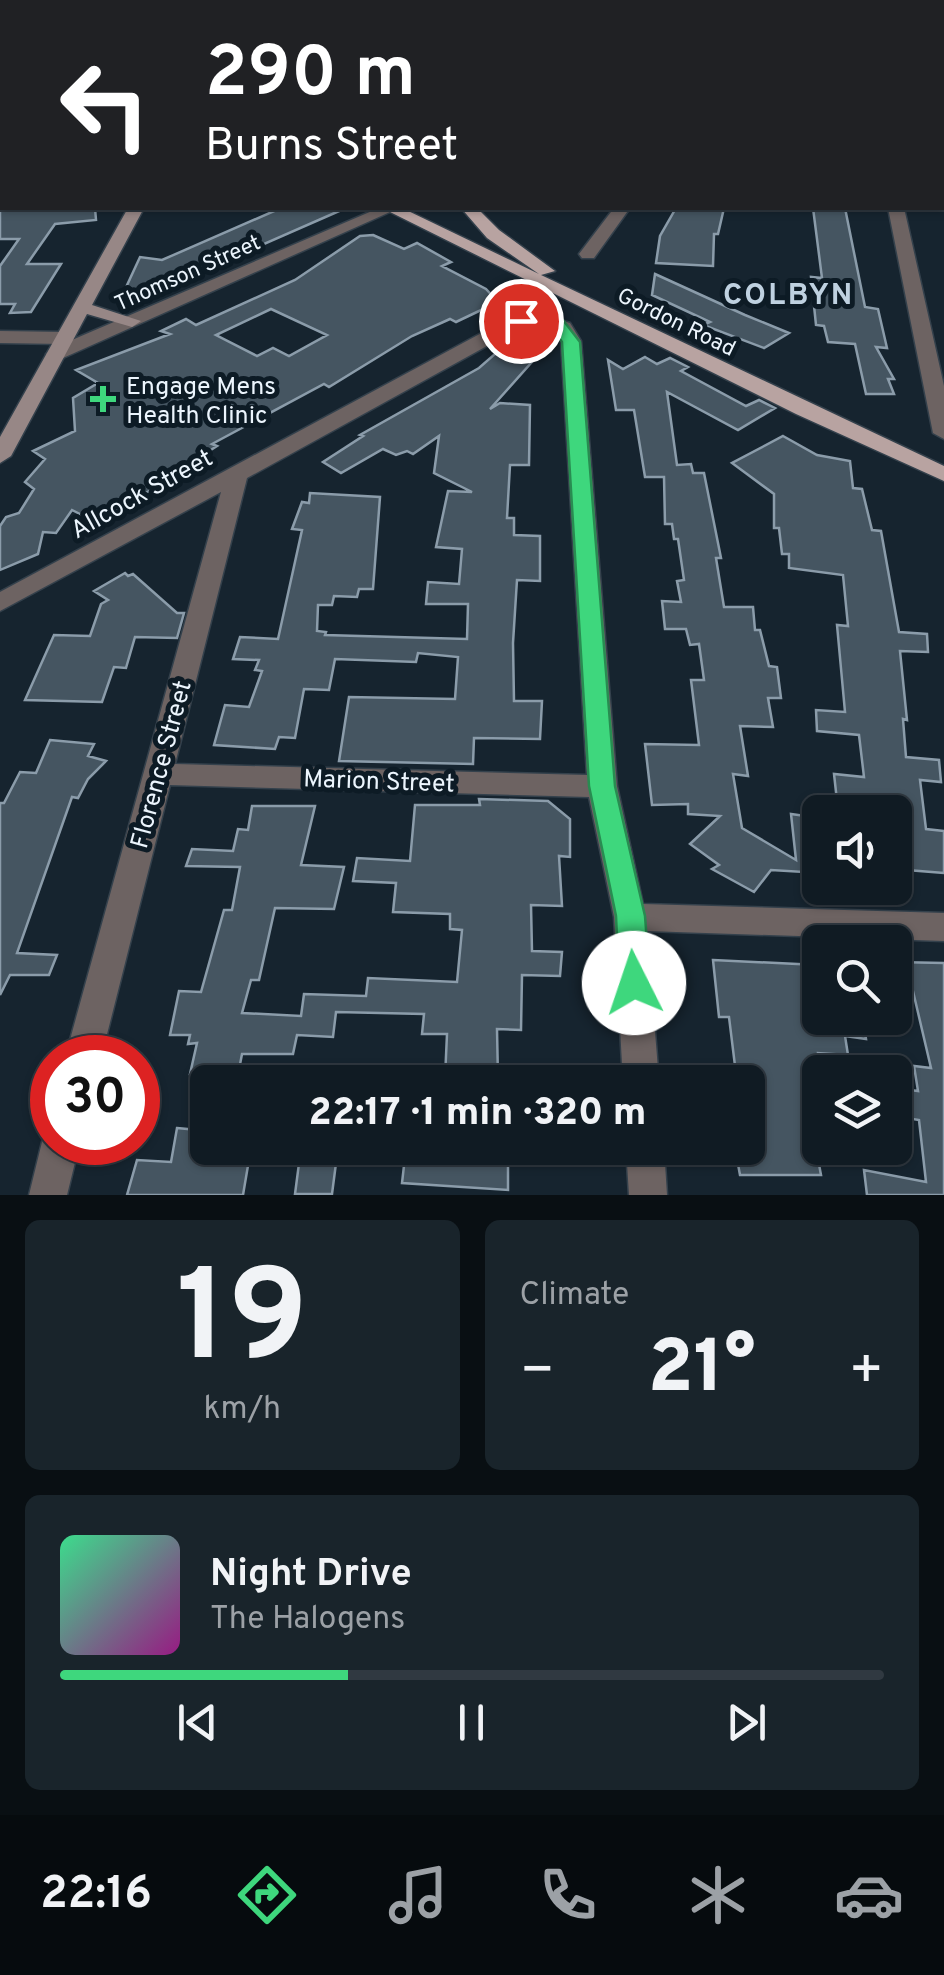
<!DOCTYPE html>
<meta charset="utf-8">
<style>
:root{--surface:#101b23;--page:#19242b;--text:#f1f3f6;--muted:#9ca1a6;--line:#303941;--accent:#3ed77d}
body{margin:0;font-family:Overpass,sans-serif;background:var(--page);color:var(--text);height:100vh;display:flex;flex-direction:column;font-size:38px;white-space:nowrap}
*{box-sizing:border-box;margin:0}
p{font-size:32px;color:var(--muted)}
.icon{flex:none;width:55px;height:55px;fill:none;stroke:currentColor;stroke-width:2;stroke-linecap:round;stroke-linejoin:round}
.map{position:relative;height:1195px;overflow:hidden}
.panel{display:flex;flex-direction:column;gap:25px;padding:25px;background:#090f13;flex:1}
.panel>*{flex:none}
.guide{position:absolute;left:0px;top:0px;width:945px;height:210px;box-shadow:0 2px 8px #0004,0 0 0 2px var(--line);background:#202124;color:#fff;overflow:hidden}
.fabs{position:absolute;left:802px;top:795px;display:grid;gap:20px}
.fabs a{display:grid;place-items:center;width:110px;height:110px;border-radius:15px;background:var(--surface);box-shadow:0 2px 8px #0004,0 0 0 2px var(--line);font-size:50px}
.speed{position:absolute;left:30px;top:1035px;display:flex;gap:20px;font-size:50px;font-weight:700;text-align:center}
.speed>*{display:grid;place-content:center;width:130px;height:130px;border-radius:50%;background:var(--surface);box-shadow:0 2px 8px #0004,0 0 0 2px var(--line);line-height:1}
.speed .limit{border:15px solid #d22;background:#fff;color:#111}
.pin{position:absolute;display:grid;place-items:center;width:85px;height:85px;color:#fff;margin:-42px;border:5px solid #fff;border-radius:50%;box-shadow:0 2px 10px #0007}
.me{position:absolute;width:110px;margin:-55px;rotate:356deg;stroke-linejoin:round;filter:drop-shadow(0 0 8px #0008)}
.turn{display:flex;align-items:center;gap:35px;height:210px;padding:0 40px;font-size:45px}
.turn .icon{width:130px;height:130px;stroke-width:2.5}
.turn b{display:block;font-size:70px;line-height:85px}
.big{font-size:75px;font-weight:800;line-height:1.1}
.panel .tile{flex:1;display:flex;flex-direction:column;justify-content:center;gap:15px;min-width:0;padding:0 35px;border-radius:15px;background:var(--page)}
.panel .dial{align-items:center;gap:0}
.dial b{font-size:130px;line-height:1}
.song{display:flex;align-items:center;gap:30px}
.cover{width:120px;height:120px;border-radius:15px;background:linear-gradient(135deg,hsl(150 70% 55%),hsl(310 70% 35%))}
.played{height:10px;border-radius:5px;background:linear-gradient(90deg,var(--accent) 35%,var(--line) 35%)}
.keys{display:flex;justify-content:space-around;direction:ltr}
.heat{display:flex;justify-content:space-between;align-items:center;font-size:55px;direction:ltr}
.panel .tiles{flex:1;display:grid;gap:25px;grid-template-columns:1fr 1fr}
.tile:last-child{grid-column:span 2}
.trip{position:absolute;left:190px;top:1065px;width:575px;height:100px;border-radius:15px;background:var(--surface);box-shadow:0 2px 8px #0004,0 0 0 2px var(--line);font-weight:800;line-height:100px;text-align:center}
.menu{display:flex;height:160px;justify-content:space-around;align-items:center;background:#060b0e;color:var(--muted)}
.menu .icon{width:70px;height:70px}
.menu .current{color:var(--accent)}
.menu b{font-size:45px;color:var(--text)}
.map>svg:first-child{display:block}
</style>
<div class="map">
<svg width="944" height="1195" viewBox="0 0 944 1195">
<rect width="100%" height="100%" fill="#16242f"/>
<path fill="#455561" stroke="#8b9caa" stroke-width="2.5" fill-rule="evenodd" d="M0,208H95L96,220L55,224L27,264H61L31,312L10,313L15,304H0V266L19,239H0Z
M281,208H346L136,300L122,296L140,257L162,260Z
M676,208H724L718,234H714L713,266L656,263L660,236Z
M813,208H845L865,307L878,309L887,348L876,347L894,379H888L894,394H866L855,344L828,342L824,326L816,325L811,277L822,278Z
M373,235L404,249L417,243L451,262L442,266L486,289L498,302L456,322L450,319L412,336L329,387L324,384L212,444L217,446L195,460L198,462L119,509L125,512L102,525L72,510L56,533L43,532L38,554L0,570V526L6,517L19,513L34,489L25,482L45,459L33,451L75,431L73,398L98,383L76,370L170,334L161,331L186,319L196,325L295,280L360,236ZM271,309L327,335L289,356L273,348L257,356L216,335Z
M655,274L745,315L789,333L764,348L703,325L710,322L652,295Z
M511,348L539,354L490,409L500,403L530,405L529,465H510L507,518H514V535L540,536V581L517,580L513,643L514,701H542L540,739L474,738L473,764L339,761L349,697L455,699L458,657L418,653L416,662L335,659L329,690L304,689L295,738L279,737L275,749L214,745L225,705L249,707L262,671L255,670L259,660L233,659L240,637L278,639L302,530L292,529L302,502L309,503L310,493L380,497L373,589H359L357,597L334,596L332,605H318L317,631L326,632L325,635L467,639L468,604H426L428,582L459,584L462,549L436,547L448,491L472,492L434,473L439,436L413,454L407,451L396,455L383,449L341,473L323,462L363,436L360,435L479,368L496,353L504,355Z
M645,357L657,364L670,358L688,367L681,371L746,406L759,400L775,408L738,430L667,392L677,465L691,464L693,473H704L721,558H716L724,607H753L755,630H760L769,666L777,667L781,698H768L773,727L740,726L748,776L733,774L742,828L796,860L791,814L820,818V873L771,870L754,892L712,869L719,865L690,844L720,816L688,814V804L652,805L645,744L699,745L691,680H704L699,644L690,645L686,629H665L662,601L681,602L677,581L684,580L678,539H674L672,524H665L664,477H645L634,410H616L608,360L623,369Z
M783,436L817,455L850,461L853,488L862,489L872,530L881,531L899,632L927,634L928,652L900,651L907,720L903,719L906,757L939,760L941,782L920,780L926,829L944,831V873L895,869V804L837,801L834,774L864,777L859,735L817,731L816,710L845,712L837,625L848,626L843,575L789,568V554H782L779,528H774V494L732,463Z
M125,573L128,576L133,574L177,613H184L177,638L135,637L126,668L114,667L102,702L25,700L54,635L90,636L101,604L108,600L94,591Z
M50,740L94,744L88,756L106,761L88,779L78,798L72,797L17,953L57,955L49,975H10L0,995V803H4L20,772L36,773Z
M479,799L548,801L570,819V857L559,856L562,906L531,905L532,951L562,952L560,976L522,975L521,1030L497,1029L498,1078H445L447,1034H422L424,1014L336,1012L333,1037L297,1035L293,1054H242L238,1075H231L229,1082H207L208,1074H190L197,1043L188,1044L190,1035H170L179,991L201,992L224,910H232L240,867L186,866L192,849L233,851L238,829L248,830L252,806H315L301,865L344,867L334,909L275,908L259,980H251L242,1013L301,1016L304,994L366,996L368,978L457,982L462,930L450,929V914L393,912L396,883L353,881L357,858L410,861L415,805H480Z
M713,960L817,965L820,1018H863L866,1039L845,1036L848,1055L818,1053L820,1087L805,1086L810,1143H815L821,1175H740L735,1148H748V1140L755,1141L748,1082H737L729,1017H719Z
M895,962L944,963V1195H867L864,1170L926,1182L919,1120L895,1116V1088L918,1091L914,1066L931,1068L912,987L895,986Z
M177,1128L208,1131V1148H251L243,1195H127L137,1160L171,1162Z
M301,1148H338L332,1194H295Z
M406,1148H508V1190L402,1183Z"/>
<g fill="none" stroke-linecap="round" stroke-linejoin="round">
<defs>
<path id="street" d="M523,0H540L542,2H525Z
M694,0H707L709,2H696Z
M849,0H861L862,2H851Z
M942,14H944V20H942Z
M942,117H944V125H942Z
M379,208H399L63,358L56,360L46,354L63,344L0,343V331L64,332L71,334L72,340Z
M614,208H630L594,258H582L579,254Z
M888,208H904L944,386V439L933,433Z
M538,313L570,323L581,341L617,786L643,904L944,913V941L647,931L659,1082H623L614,917L589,797L170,785L101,1058H65L221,492L0,611V592L502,322ZM537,325L556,331L561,341L587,775L175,764L247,478L516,330Z
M52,1127V1142H80L67,1195H29L42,1142Z
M626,1148H664L667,1195H629Z"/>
<path id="secondary" d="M128,208H144L92,305L141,321L132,327L87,314L11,456L0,463V437Z"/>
<path id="primary" d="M306,0H322L324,2H308Z
M0,108H2V116H0Z
M382,208H402L539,274L487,238L461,208H477L499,230L555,271L541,275L944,466V481L796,414Z"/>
</defs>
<use href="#street" stroke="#34414c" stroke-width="3"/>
<use href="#secondary" stroke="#34414c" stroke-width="3"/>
<use href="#primary" stroke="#34414c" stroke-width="3"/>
<use href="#street" fill="#6d6362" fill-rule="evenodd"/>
<use href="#secondary" fill="#978786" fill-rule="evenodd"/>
<use href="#primary" fill="#b8a3a1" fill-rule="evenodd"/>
</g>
<path fill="#3ed77d" stroke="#288c51" stroke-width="2.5" d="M538,314L563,320L580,342L615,786L645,916L650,983L645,993L634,996L624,993L619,983L616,916L589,786L562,342L551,327L521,326L513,321Z"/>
<path fill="#3ed77d" stroke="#0d1b25" stroke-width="4" d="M98 384h10v10h10v10h-10v10h-10v-10h-10v-10h10z"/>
<g text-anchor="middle" stroke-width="10" stroke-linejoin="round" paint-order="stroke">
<g font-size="22" fill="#ecf5fd" stroke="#0d1b25">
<text transform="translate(187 272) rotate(-24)" y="8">Thomson Street</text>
<text transform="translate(677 321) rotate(26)" y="8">Gordon Road</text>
</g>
<g font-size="25" fill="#ecf5fd" stroke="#0d1b25" text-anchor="start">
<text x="126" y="394">Engage Mens<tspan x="126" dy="29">Health Clinic</tspan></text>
</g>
<g font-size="25" fill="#ecf5fd" stroke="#0d1b25">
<text transform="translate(141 493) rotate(-29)" y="9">Allcock Street</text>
<text transform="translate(160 764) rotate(-75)" y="9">Florence Street</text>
<text transform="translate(379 780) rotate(2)" y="9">Marion Street</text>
</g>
<g font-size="30" font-weight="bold" letter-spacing="2.5" fill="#bfd1e0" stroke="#0d1b25">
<text x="789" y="304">COLBYN</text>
</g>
</g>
</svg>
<div class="fabs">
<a><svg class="icon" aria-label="sound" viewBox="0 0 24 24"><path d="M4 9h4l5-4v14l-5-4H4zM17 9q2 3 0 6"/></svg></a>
<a><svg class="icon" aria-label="search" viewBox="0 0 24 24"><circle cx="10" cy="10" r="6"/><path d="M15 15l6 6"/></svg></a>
<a><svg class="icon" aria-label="layers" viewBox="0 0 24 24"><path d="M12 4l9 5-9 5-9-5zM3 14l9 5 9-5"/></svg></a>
</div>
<div class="speed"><div class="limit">30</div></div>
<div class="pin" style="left:521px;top:321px;background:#d93025"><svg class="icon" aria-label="arrive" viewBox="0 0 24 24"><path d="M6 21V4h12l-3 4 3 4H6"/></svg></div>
<svg class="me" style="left:634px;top:983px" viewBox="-20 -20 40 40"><circle r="19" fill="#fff"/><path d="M0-13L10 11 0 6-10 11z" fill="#3ed77d"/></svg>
<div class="trip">22:17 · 1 min · 320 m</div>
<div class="guide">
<div class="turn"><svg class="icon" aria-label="left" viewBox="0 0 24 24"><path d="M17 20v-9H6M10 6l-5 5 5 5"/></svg><div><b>290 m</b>Burns Street</div></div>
</div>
</div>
<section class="panel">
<div class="tiles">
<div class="tile dial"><b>19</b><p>km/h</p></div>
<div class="tile"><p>Climate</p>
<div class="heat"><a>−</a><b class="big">21°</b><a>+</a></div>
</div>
<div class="tile">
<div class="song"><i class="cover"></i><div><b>Night Drive</b><p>The Halogens</p></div></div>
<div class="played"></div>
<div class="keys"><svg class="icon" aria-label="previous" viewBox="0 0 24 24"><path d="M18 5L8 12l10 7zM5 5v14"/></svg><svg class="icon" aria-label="pause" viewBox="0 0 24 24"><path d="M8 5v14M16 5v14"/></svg><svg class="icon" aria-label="next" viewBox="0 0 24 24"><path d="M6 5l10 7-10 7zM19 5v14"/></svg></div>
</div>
</div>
</section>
<nav class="menu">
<b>22:16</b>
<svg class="icon current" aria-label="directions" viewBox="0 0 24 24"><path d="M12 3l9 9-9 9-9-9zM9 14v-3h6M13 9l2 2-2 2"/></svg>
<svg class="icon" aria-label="music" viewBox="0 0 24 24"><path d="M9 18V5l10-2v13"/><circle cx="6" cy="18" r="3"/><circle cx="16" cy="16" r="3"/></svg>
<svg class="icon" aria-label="phone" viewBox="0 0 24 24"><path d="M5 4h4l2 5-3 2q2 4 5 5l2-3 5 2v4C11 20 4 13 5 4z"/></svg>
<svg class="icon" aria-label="climate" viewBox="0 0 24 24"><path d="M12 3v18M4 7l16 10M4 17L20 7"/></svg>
<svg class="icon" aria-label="car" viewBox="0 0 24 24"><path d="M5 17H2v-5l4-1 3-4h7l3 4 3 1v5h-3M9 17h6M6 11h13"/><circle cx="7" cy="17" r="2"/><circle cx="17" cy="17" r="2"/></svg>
</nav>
